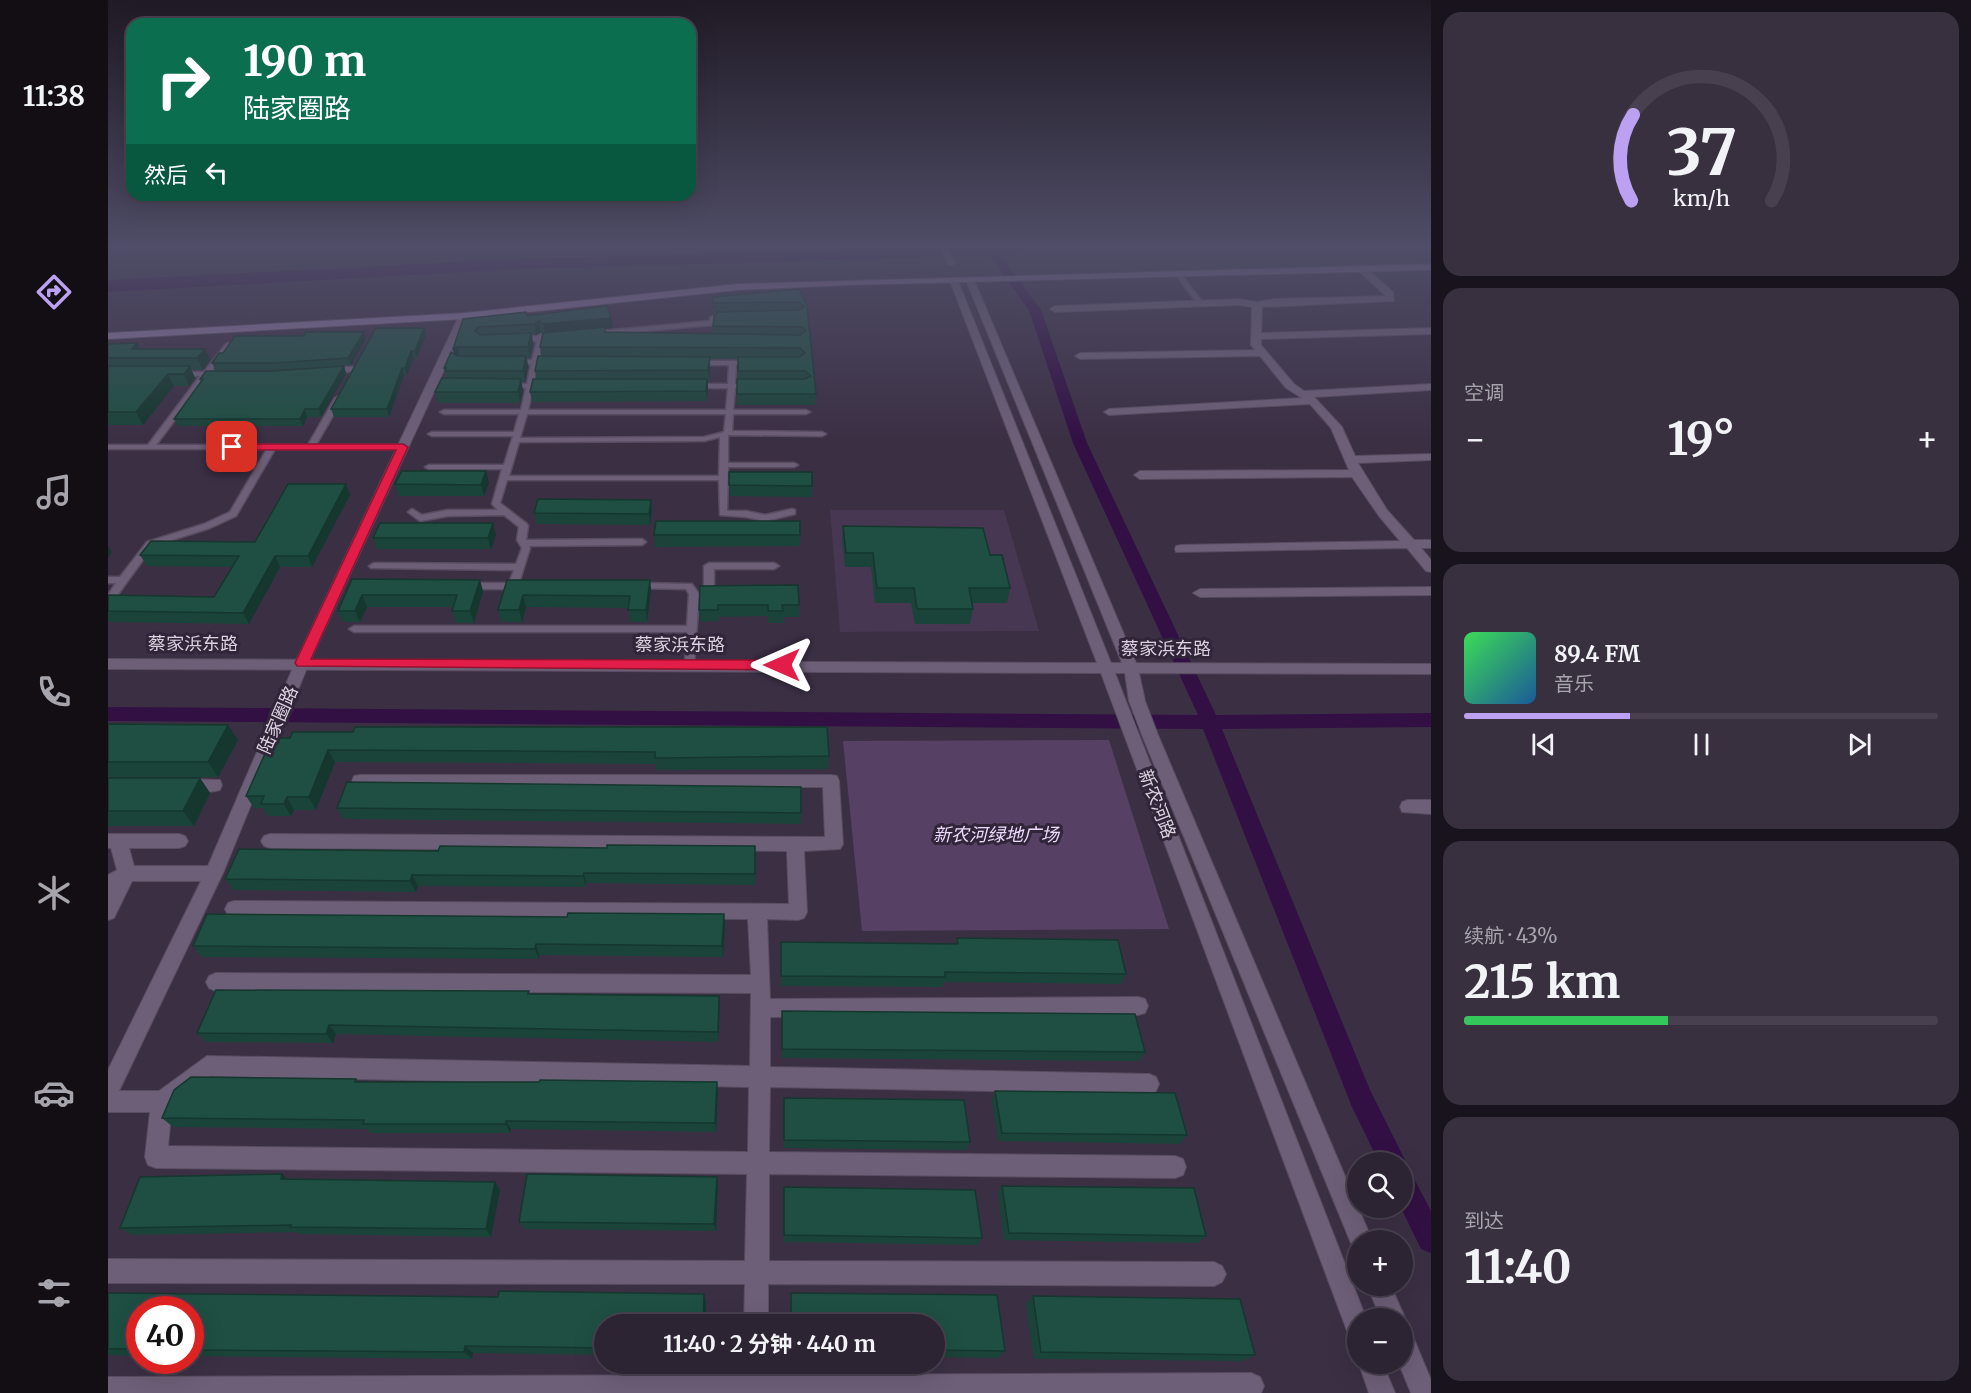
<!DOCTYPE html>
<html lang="zh">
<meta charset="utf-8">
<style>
:root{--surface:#2c2333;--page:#382f3f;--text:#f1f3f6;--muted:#a6a4ac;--line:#48404e;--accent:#bca0f2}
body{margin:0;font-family:Merriweather,"Noto Sans SC",serif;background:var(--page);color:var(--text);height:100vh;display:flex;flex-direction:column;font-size:22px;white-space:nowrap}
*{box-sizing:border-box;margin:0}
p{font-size:20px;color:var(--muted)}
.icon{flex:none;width:33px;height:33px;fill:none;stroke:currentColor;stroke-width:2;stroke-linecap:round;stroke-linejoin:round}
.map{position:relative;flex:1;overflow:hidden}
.details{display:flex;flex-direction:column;gap:12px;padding:12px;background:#18131c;width:540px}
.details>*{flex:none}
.top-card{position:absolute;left:18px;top:18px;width:570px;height:183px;border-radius:18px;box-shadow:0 6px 24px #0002,0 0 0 2px var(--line);background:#0b6e4f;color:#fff;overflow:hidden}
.fabs{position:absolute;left:1239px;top:1152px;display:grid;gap:12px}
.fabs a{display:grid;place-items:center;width:66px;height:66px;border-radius:50%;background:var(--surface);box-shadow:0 6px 24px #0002,0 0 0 2px var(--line);font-size:30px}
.speed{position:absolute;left:18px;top:1296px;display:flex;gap:12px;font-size:30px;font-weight:700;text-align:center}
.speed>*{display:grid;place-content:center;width:78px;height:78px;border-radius:50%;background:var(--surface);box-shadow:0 6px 24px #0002,0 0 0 2px var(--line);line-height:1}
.speed .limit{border:9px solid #d22;background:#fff;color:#111}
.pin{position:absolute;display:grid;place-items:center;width:51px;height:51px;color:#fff;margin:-26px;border-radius:12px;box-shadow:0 3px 9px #0006}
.me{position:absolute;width:66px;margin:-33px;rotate:270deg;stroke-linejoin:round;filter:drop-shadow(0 0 4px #0008)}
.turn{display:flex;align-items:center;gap:21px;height:126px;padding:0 18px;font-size:27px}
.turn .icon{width:78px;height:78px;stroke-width:2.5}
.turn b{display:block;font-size:42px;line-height:51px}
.then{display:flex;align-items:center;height:57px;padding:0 18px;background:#0003;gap:12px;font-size:22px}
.big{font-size:45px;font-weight:700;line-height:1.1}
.details .widget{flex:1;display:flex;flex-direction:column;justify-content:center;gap:9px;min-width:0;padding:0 21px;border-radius:18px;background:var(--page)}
.details .dial{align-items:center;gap:0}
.dial svg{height:156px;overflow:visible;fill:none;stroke:var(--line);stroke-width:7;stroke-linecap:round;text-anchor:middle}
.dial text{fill:var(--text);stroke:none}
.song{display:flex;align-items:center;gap:18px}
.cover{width:72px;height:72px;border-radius:9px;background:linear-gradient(135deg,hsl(130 70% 55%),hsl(210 70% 35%))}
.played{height:6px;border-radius:3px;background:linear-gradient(90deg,var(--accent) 35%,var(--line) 35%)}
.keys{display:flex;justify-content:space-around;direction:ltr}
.heat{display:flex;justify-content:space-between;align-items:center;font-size:33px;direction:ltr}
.charge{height:9px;border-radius:4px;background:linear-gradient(90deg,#34c759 43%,var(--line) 0)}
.trip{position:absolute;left:486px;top:1314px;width:351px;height:60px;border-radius:30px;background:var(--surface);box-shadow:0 6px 24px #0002,0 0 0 2px var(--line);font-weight:700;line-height:60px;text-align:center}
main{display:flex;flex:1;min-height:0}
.tabs{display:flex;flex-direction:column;width:108px;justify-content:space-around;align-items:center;background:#120e14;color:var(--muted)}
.tabs .icon{width:42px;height:42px}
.tabs .current{color:var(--accent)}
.tabs b{font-size:27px;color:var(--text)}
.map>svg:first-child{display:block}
</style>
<main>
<nav class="tabs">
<b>11:38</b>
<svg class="icon current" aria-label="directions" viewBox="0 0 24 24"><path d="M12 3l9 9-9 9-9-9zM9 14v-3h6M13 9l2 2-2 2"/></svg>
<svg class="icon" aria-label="music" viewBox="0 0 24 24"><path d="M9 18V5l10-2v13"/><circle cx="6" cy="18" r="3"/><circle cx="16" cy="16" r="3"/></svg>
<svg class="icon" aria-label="phone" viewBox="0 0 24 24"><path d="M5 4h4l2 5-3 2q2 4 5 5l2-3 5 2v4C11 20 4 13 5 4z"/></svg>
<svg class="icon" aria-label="climate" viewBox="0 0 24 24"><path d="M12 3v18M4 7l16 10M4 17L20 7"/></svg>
<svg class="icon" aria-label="car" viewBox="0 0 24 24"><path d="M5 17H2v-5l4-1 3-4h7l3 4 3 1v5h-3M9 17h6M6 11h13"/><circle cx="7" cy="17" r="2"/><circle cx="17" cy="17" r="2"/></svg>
<svg class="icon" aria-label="filters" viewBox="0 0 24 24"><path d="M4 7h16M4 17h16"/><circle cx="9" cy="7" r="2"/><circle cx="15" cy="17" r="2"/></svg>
</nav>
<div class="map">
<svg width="1323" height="1393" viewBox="0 0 1323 1393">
<rect width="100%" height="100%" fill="#3b2f44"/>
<path fill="#473752" d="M722,510H896L931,631L732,632Z"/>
<path fill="#564064" d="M1001,740L1061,929L754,931L735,741Z"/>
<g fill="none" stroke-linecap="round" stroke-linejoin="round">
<path fill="#321044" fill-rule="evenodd" d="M879,249H887L933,310L979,443L1108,715L1323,713V727L1114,729L1262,1090L1298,1162L1295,1169L1303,1173L1323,1211V1253L1313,1249L1293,1208L1294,1162H1271L1244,1107L1095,729L0,721V707L1090,715L965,443L921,310L878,251Z"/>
<path fill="#321044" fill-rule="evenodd" d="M888,245H929L926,249L899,255L409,269L0,292V280L409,259Z"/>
<defs>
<path id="service" d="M1068,273H1072L1095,303V305H1091L1068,275Z
M605,316H618L621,318L618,320H608V323L605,325L493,335L490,333L493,331L602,321V318Z
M433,334C438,335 446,334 450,337L447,339L436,340L431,360H441L445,362L441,364H430L426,384H436L440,386L436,388H425L420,410H618L620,388H587L583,386L587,384H620L621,365H589L585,363L589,361H645V365H628L627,384H643L647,386L643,388H627L625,410H698L702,412L698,414H625L624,431L714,432L718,434L714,436L620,435V463H686L690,465L686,467H620L619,511H638L657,515L684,509L687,510V514L657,521L638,517L612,515L611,480H399L392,503L419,524L420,526L418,540L534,539L538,542L534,545L421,546L422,548L411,583L417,586L412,589H361L356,586L361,583H401L406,570L263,568L261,566L266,563L408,564L414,548L409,540L411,527L396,515L340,516L312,521L300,512L304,509L314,515L340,510H390L384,504L394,469H321L317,467L321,465H396L405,436H324L320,434L324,432H406L411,414H336L332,412L336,410H413L418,388H401L397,386L401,384H419L423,364H406L402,362L406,360H424L429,341L412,342L409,340C415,336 426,338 433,334ZM419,414H618L616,432L596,437L412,438ZM612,437L611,476H401L411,442L596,441Z
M120,343L123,345L103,372H112V376H100L48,445H200L227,398L231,396L235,398L208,445H295L299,447L295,449H167L128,516L102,528L45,546L3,604L0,605V595L8,583H0V577H12L39,542L96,524L122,512L159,449H0V445H40L92,376H73L69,374L70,372H96L118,344Z
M220,367H247L251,369C244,373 226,373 219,369Z
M601,563H666L671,566L666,569H606V587L601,590L596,587V566Z
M529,583L584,584L591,594L586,667H578L577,664L579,632H246L241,629L246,626H579L581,594L578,589L526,588L524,586L526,584Z"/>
<path id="minor" d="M831,245H839L847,263L846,265H840Z
M1251,267H1257L1285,292L1286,301L1154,307L1153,333L1323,328V334L1153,339V345L1186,384L1196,391L1323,384V390L1206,397L1234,427L1247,456L1323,454V460L1250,463L1279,510L1306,540H1323V548H1313L1323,560V572L1318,571L1299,548L1068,552L1067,549L1068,546L1073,545L1292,541L1271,516L1244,477L1032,479L1026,475L1032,471L1241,470L1223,428L1202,404L1001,415L996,412L1001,409L1194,398L1178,388L1152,356L972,359L967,356L972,353L1147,350L1143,345L1144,307L1131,305L947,312L942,309L947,306L1131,299L1149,302L1166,299L1278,296L1251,271Z
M356,313L361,316L201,663L115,873L11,1091H51L99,1056L642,1066L643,993L108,991L101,988L98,982L101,976L108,973L643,975L640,919L126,917L120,915L117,909L120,903L126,901L681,904L679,851L162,848L156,846L153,841L156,836L162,834L717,837L715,787H252L246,786L244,781L246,776L252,775H723L729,776L731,781L735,844L732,849L696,851L699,912L696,918L690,920L659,919L662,999L1030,997L1037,999L1040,1006L1037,1013L1030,1015L662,1017V1067L1041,1074L1048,1077L1051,1084L1048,1091L1041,1094L662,1087L661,1152L1067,1156L1075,1159L1078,1167L1075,1175L1067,1178L661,1174V1261L1106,1262L1114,1266L1118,1274L1114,1282L1106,1286L660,1284V1324H636L637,1284L0,1283V1259L637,1261L639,1174L48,1168L40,1165L37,1157L42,1112H0V1070L93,881H24L6,918L0,920V875L9,870L3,848H0V834H71L77,836L80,841L77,846L71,848H21L26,866H100L187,663L351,316ZM102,1076L641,1087L640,1152L60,1146L64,1106Z
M1323,587V595L1092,597L1085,593L1092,589Z
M76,779L112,780L114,785L112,790C100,793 82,793 70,790L68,785L70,780Z
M1300,800H1323V814L1294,812L1292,807L1294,802Z
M636,1364H660V1375L1143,1373L1152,1377L1156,1386L1153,1393H0V1377L635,1375Z"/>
<path id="tertiary" d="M846,278L850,281L1003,663H1014L858,280L859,278L866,280L1028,663L1323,664V674L1031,673L1037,701L1050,735L1264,1240H1250V1250L1245,1248L1034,735L1021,701L1017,673H1007L1258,1318H1250V1340L1241,1337L1238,1328L993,673L0,669V659L989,663L842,281Z
M1259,1286H1283L1297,1318L1294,1324V1318H1273Z
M1294,1329L1303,1332L1323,1380V1393H1303L1291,1364H1294Z
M1251,1364H1275L1287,1393H1261Z"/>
<path id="secondary" d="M1323,264V270L741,285L630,290L356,319L0,339V333L356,313L630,284Z"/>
</defs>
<use href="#service" stroke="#584c60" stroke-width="3"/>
<use href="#minor" stroke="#584c60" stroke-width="2"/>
<use href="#tertiary" stroke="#584c60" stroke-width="2"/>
<use href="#secondary" stroke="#584c60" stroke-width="2"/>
<use href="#service" fill="#6e5f78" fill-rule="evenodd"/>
<use href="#minor" fill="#6e5f78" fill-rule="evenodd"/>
<use href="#tertiary" fill="#6e5f78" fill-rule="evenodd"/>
<use href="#secondary" fill="#8d769e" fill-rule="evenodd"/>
</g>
<path fill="#1a4439" d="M691,289L699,305L708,394L707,405H629L630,359H602V367L601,381H600V390L599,401L424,402L422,392L428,379L427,371L433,356L432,347L435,333L433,332L428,335H424L425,343L422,358H419L420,366L417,382H413L415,390L412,403H330L327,392L338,378L336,368L346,354L355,319L419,316L505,328L497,329V332L605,334V326L608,314H605V303Z
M316,328L318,335L309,358H306L299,375H296L281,417H226L223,409Z
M258,339L243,365L168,370H107L104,363Z
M29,343L32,349L102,360L95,370H83L87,378L81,386H66L35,425H0V344Z
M236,366L238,374L213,417H199L195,426H70L66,419L93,382L92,379L165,371Z
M381,483L376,496H291L287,484Z
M621,485L704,486V497L622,496Z
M242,495L204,567H172L141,624L0,622V596L106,597L124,567L39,566L32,555L147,542Z
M544,511L542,525L429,524L426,513Z
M735,526L882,555L902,588L899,603H864L865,609L862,624H807L803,603H767L763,567H737L734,540Z
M388,535L383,549H269L265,538Z
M546,535H692V546L547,547Z
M244,579L375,591L366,623H348L344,611L346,607H259L252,622H235L230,611Z
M399,580H542L543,591L539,622H522L521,608L418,607L414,622H393L390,610Z
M592,586L691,605V617H675V623H660V616L611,617L610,621L592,622L591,610Z
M0,724L120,725L130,740L110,777H0Z
M164,738L721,756L720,769L549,770L548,764L227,762L208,810H186L183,816H160L155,808H146L138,796Z
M0,778H92L102,793L86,826H0Z
M229,808L693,813V824L235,819Z
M647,846V885L478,883V887L310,886L308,892L125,890L117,879L330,851Z
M617,925L615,957L431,955V959L94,957L85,946Z
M849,938L1018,974L1013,984L836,982L835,987L673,986V942L848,944Z
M422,994L612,1005L610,1042L228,1034L225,1043L99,1042L89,1033Z
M674,1011L1037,1052L1031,1061L674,1058Z
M251,1082L610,1091L608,1132L403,1129L402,1133H263L259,1129L65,1127L54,1118Z
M887,1091L1079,1135L1071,1144L890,1141L884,1100Z
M676,1098L862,1142L858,1150L676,1148Z
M180,1179L387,1182L392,1190L383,1237L191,1234L188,1232L24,1235L12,1228Z
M610,1185L608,1231L416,1229L411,1222Z
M894,1186L1098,1236L1090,1243L896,1240L890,1193Z
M676,1187L874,1238L869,1245L676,1242Z
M0,1293L390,1297L596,1294L598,1302L597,1324H496V1355L365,1353L364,1359L82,1356V1310H32V1356L0,1355Z
M683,1293L889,1295L897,1351L890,1358L826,1357V1324H683Z
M925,1296L1147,1355L1134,1361L926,1359L918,1304Z"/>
<path fill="#15372e" d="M503,318L505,328L437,335L435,324Z
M431,321L433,332L428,335L426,324Z
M316,328L318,335L309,358L307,351Z
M256,332L258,339L243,365L240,358Z
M423,333L425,343L422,358L420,347Z
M29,343L35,355L24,349Z
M349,347L352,358L347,360L345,349Z
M97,349L102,360L95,370L89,358Z
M303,351L306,358L299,375L297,368Z
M418,356L420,366L417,382L415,371Z
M602,357V367L601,381L600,370Z
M82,366L87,378L81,386L76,374Z
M236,366L238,374L213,417L211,409Z
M294,368L296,375L281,417L279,409Z
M60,374L66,386L35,425L28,412Z
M413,379L415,390L412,403L410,392Z
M599,379L600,390L599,401L598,391Z
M197,409L199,417L195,426L192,419Z
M378,471L381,483L376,496L373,485Z
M238,484L242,495L204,567L200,556Z
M543,500L544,511L542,525L541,514Z
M385,523L388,535L383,549L380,538Z
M0,546L4,552L0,558Z
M167,556L172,567L141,624L135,613Z
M372,580L375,591L366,623L362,611Z
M542,580L543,591L539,622L538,610Z
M254,595L259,607L252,622L247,611Z
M415,595L418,607L414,622L411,610Z
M120,725L130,740L110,777L100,762Z
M220,750L227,762L208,810L201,797Z
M92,778L102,793L86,826L75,811Z
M179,797L186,810L183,816L176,804Z
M476,873L478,883V887L475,876Z
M304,875L310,886L308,892L302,881Z
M616,914L617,925L615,957L614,946Z
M428,944L431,955V959L427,949Z
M611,996L612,1005L610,1042V1032Z
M221,1025L228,1034L225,1043L218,1034Z
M609,1082L610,1091L608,1132L607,1123Z
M398,1121L403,1129L402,1133L398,1124Z
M174,1174L183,1182L173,1179Z
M609,1177L610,1185L608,1231L606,1224Z
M387,1182L392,1190L383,1237L378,1229Z
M596,1294L598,1302L597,1324H595Z
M357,1346L365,1353L364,1359L356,1352Z"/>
<path fill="#1e4f42" stroke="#15372e" stroke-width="1.5" d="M691,289L699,305L708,394H629V379H697L703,376L697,371H630V357H691L697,353L692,348L432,347L435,333L497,327V332L692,335L698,331L694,327L605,326L606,316L609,312L692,310L696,306L690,302L605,303V297Z
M499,306L503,318L435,324L431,321L426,324L370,327L367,331L373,335L423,333L420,347H349L345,349L355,319L418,312L419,316Z
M268,328H316L307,351H303L297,368H294L279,409H223Z
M198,332H256L240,358L165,363H104L111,353H115L127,336H195Z
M29,343L24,349H97L89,358H0V344Z
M343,352L349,356H418L415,371H337L338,368H336Z
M430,356L602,357L600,370L427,371Z
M0,366H82L76,374H60L28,412H0Z
M236,366L211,409H197L192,419H66L95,379H92L98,371H165Z
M334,378L413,379L410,392H327Z
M425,379H599L598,391L422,392Z
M294,471H378L373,485L287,484Z
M621,472H704V486L621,485Z
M180,484H238L200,556H167L135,613L0,611V596L1,595L106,597L131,556L32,555L43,541L147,542Z
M430,499L543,500L541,514L426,513Z
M548,521H692V535H546Z
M272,523H385L380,538H265Z
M735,526L875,528L882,555H894L902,588H861L865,609H809L806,588H769L765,553H738Z
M244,579L372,580L362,611H344L349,595H254L247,611H230Z
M399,580H542L538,610H520L522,596L415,595L411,610H390Z
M690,585L691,605H674L675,611H660V605H610V610H591L592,586Z
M0,724L120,725L100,762H0Z
M247,727H719L721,756L547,758V752L220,750L201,797H179L176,804H153L156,796H138L164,738H182L185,732H245Z
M0,778H92L75,811H0Z
M239,782L693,787V813L229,808Z
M499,845L647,846V874L476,873L475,876L304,875L302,881L117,879L131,849L330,851L332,846L499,848Z
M460,913L616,914L614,946L428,944L427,949L85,946L99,914L459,917Z
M849,938L1010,940L1018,974L837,972V977L673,976V942L850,944Z
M108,990L421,991L420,994L611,996L610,1032L221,1025L218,1034L89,1033Z
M674,1011L1027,1014L1037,1052L674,1049Z
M83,1077L248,1079L247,1082H431L432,1080L609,1082L607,1123L398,1121V1124H255L256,1120L54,1118L66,1090Z
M887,1091L1067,1093L1079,1135L894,1133Z
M676,1098L856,1100L862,1142L676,1140Z
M174,1174L173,1179L387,1182L378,1229L182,1227L183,1225L12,1228L32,1177Z
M419,1174L609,1177L606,1224L411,1222Z
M894,1186L1086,1188L1098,1236L901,1233Z
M676,1187L867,1190L874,1238L676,1235Z
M391,1291L596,1294L595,1324H496V1348L357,1346L356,1352L82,1350V1310H32V1349H0V1293L390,1297Z
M683,1293L889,1295L897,1351L826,1350V1324H683Z
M925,1296L1132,1299L1147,1355L933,1352Z"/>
<linearGradient id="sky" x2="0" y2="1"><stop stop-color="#201a25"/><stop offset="0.56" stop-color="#4f4d67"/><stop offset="1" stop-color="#4f4d67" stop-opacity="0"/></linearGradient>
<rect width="1323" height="440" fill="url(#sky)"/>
<path fill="#e11d48" stroke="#92132f" stroke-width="1.5" d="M295,444L300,447L203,659L674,660L681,665L674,670L189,666L187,663L288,450H124L119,447L124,444Z"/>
<g text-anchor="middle" stroke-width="6" stroke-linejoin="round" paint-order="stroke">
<g font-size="18" fill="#dad2df" stroke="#312539">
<text x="85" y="650">蔡家浜东路</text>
<text x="572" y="651">蔡家浜东路</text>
<text x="1058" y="655">蔡家浜东路</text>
<text transform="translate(170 720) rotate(-66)" y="6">陆家圈路</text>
<text transform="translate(1049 804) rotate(69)" y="6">新农河路</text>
</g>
<g font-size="18" font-style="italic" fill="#edd9fb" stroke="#312539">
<text x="888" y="841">新农河绿地广场</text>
</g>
</g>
</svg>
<div class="fabs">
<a><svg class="icon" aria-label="search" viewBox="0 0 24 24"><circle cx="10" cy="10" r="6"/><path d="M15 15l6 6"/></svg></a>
<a>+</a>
<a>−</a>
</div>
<div class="speed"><div class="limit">40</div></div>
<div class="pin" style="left:124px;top:447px;background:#d93025"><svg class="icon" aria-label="arrive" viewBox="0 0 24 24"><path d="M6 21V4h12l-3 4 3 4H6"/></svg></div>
<svg class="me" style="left:674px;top:665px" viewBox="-20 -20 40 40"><path d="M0-17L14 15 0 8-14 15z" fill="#e11d48" stroke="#fff" stroke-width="4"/></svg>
<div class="trip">11:40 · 2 分钟 · 440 m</div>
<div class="top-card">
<div class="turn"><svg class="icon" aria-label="right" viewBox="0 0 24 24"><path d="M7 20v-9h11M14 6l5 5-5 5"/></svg><div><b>190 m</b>陆家圈路</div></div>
<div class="then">然后<svg class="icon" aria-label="left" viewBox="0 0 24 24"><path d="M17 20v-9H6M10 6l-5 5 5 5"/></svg></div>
</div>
</div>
<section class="details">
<div class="widget dial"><svg viewBox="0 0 100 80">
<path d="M14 69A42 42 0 1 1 86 69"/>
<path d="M14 69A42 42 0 0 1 15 25" stroke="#bca0f2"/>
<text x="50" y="56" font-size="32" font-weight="700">37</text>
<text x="50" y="72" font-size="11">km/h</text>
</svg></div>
<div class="widget"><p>空调</p>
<div class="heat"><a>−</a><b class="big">19°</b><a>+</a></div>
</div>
<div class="widget">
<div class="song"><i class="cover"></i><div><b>89.4 FM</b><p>音乐</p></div></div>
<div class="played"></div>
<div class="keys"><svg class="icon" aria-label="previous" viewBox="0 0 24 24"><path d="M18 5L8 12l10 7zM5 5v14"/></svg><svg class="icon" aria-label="pause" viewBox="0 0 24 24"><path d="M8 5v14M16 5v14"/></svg><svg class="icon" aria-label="next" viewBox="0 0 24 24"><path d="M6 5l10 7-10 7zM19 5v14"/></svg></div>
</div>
<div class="widget"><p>续航 · 43%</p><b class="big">215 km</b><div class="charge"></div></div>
<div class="widget"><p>到达</p><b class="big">11:40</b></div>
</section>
</main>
